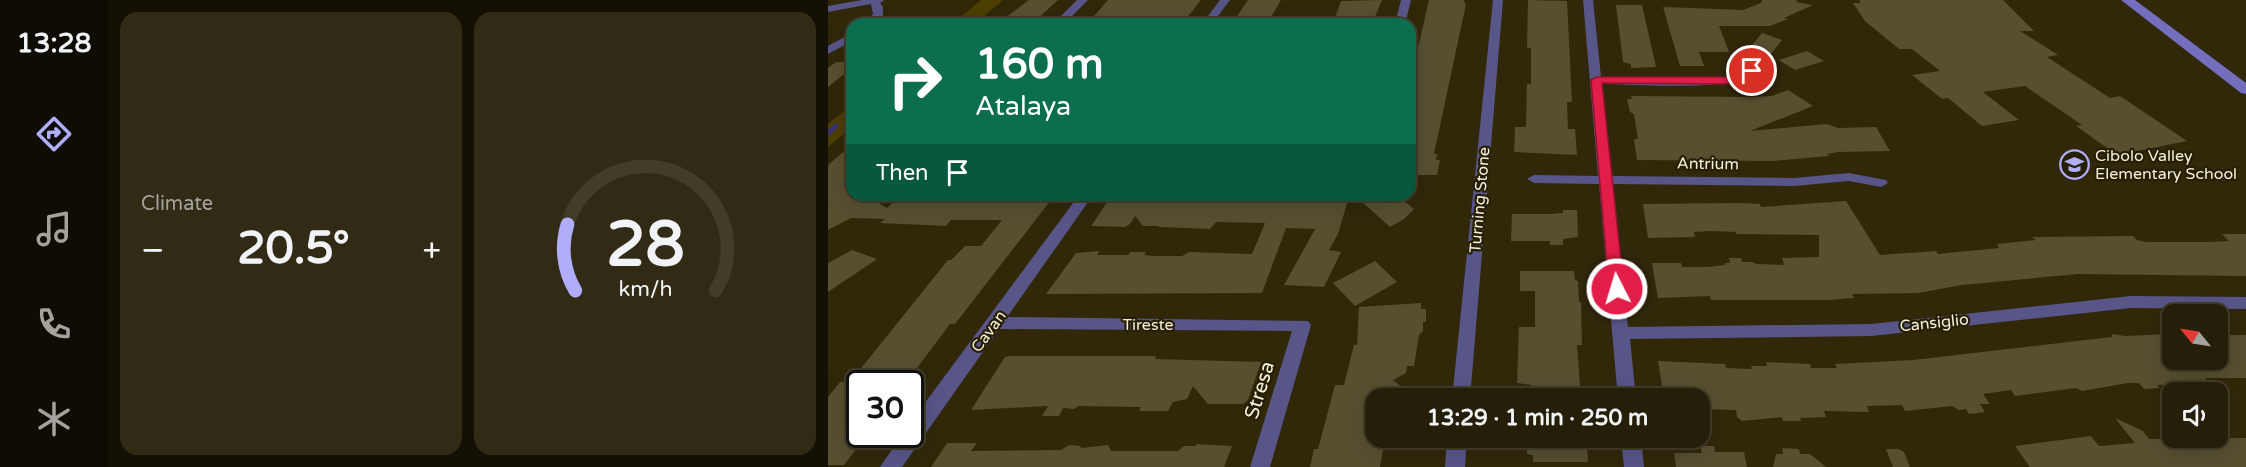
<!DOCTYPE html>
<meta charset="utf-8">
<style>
:root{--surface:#251e08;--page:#312b16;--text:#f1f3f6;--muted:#a3a29c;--line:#423c29;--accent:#b0aefa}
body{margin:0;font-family:"Varela Round",sans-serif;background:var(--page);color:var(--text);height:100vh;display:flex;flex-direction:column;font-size:22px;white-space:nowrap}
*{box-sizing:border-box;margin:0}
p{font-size:20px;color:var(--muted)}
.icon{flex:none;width:33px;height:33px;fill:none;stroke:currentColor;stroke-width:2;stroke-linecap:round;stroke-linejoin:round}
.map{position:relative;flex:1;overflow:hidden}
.sheet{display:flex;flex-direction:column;gap:12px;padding:12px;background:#141004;width:720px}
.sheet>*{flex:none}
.guide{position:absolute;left:18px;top:18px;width:570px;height:183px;border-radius:18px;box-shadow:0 6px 24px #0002,0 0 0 2px var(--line);background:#0b6e4f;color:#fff;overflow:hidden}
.needle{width:39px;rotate:300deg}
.buttons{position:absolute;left:1334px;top:304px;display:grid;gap:12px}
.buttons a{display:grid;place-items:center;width:66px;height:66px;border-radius:12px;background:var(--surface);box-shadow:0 6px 24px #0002,0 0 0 2px var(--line);font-size:30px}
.speed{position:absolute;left:18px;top:370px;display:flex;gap:12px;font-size:30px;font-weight:700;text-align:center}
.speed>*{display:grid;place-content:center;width:78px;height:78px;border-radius:50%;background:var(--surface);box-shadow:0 6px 24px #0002,0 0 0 2px var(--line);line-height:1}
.speed .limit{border:3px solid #111;border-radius:9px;background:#fff;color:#111}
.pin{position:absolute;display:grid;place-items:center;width:51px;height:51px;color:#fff;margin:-26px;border:3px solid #fff;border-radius:50%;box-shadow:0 2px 6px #0007}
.me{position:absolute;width:66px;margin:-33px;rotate:355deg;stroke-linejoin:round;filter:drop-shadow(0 0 4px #0008)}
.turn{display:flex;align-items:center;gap:21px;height:126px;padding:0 30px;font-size:27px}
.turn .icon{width:78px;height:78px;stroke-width:2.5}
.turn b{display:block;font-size:42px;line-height:51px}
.then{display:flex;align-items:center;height:57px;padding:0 30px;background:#0003;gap:12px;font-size:22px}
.big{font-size:45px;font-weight:700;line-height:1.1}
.sheet .widget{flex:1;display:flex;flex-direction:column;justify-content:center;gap:9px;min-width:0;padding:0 21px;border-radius:18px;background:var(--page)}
.sheet .dial{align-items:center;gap:0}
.dial svg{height:156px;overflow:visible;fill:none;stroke:var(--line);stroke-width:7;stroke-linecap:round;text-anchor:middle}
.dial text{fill:var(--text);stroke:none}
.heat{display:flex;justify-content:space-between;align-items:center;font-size:33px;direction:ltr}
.sheet .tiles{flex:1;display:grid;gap:12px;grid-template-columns:repeat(2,1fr)}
.trip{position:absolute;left:537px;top:388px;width:345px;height:60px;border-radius:18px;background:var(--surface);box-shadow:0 6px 24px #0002,0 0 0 2px var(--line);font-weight:700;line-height:60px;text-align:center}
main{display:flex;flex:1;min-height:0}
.tab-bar{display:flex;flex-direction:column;width:108px;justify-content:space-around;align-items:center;background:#0f0c03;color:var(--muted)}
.tab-bar .icon{width:42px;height:42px}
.tab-bar .current{color:var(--accent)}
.tab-bar b{font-size:27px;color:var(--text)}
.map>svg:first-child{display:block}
</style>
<main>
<nav class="tab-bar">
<b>13:28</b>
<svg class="icon current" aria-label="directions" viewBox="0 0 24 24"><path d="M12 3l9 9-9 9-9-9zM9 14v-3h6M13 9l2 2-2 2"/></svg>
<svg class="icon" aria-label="music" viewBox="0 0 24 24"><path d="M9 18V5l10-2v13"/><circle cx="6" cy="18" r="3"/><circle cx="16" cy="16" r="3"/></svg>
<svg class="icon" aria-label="phone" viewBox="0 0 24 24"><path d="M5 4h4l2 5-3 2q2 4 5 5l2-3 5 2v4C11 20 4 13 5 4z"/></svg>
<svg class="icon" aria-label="climate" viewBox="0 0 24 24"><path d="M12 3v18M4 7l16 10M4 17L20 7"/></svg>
</nav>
<section class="sheet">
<div class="tiles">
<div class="widget"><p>Climate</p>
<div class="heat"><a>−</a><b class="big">20.5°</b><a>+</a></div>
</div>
<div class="widget dial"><svg viewBox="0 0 100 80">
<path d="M14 69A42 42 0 1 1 86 69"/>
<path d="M14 69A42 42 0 0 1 10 35" stroke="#b0aefa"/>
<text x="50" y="56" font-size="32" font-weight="700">28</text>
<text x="50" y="72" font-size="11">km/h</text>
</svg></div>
</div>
</section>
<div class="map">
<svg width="1418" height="467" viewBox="0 0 1418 467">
<rect width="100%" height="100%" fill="#31280a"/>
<path fill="#4d3e00" d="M153,0H175L147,24H124Z
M24,105V127L0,147V124Z"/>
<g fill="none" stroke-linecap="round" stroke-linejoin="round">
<path stroke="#3a3178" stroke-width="4.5" d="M0,133L8,126"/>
</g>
<path fill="#574f30" d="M201,0H230L204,24H169Z
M280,0H373L354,24H259Z
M420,0H453L439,24H408L410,21H407V19Z
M554,0L544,24H505L513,1Z
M601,0H635L638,4L606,154H609L608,160H612L609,175H582V82Z
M700,0L739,1L744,102H739L740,129H747L749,155L686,152L687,127H698L699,84H703V48H699Z
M934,0H969L968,2L985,5L956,18L960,19L942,26H891L901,52H871L876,66H852L835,7L915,10L933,3Z
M1031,0H1175L1206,31H1192L1230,55L1219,57L1282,98L1292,96L1359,141L1289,155L1248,126L1254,125L1197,86L1155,92L1191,120L1154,126L1120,98L1114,99L1084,75L1112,71L1084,49H1071L1037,21L1025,3H1033Z
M788,5H814L828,67L803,68V64L795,62Z
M934,33L954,40L942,55L920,50Z
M979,51L996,61L967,70L951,60Z
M8,62H24V68L0,87V68Z
M960,90L985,106L922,131L999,124L1010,128L1048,127L1062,151L1010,152L999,154L1001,156L944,161L809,160L806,139H810L806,114L802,112L799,99H804L803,96L924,97L944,96Z
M24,149V195H31L38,199L42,198L59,208L70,198L80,197L226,196L127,324H122L77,384H32V435H39L16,465H0V397L12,382H22L120,260H123L137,246H153L174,220H123L118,226L52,223L57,219L23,218L0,230V165L14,153Z
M284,195H440L480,198L478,202L520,200L510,234L501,250L513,252L496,287L456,285L487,229L458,228L434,293L218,294L248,253L271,251L269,255H300L302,252H318L316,255L327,256H354L361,252L424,254L437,223L388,222L382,229L330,227L331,226H315L307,216L302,224L297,227L263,226Z
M543,195H569L586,209L576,219L562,227L532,200Z
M1018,201L1052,255L1108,251L1110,254L1171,248L1169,244L1208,240L1204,237L1305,236L1309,240L1318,242H1380L1401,241L1394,234H1418V276L1250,274L1134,285L1090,293L1024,294L1026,298L1001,300H883L882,296L830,298L824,263H853L854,267H880L897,265V263H902L901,258H913L914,262H924L929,264L956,265L954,258L991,257V235L908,234V232L883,231L866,232L867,237L820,238L815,204L911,203L932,204L933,207Z
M735,210H749L750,237L735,239V245H722V241H683L684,214H722L735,213Z
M24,250L49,259L0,292V263Z
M547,261L569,282L527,306L505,283Z
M692,271H746L747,280L750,281L751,302H753L754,345H749L753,399H702L703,385L689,383L691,327H707V291H692Z
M593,303V309H598V322H595V331L591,335L586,366H579L578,373L565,380L575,388L574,395L568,399H548V438H557L552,467H482L486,449H490L507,385H516L526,345H529L531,307Z
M1284,334L1297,336L1339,334L1344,339V360H1389V335H1418V378H1377L1381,383L1329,385L1332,388L1316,389L1311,383H1300L1254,391L1248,388L1187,396L1183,390L1155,394L1162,404H1152L1157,412L1141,414L1138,409L1131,410L1124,406L1077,411L1074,405L1039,406L1041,412L996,411L998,417L972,418L973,421H955L954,417L914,421L909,417L908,410L872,409V399H836L830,361L897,364L898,368L924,369L923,366H939L938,362L982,364L983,368H1009L1007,364L1085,360L1284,337Z
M183,356H328L327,359L433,362L420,400L415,404H380L365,386L359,399L345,402L340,411H311L313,407L250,406L246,409L235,408L231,416H214L220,406L143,410L177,357Z
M1287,418L1315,431L1321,439L1418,438V467H1202L1187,446L1263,436L1271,446L1307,443Z
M699,438H754V445H759L760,462H705V455L699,454Z
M119,443H149L143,451L233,450L241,445L252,446L253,448L280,445L283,451H350L356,446H368V444L404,446L396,467H103Z
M872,446H886L887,452H916L919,467H848L846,453H874Z
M954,448L971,449L972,454H982L998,467H945L948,454H955Z
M1058,449H1071L1076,452L1082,467H1065Z"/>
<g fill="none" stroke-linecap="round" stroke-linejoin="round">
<path fill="#585688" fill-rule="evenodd" d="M34,0H56L52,3L55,7V15L47,24H36L45,14L43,4L0,12V6Z
M249,0H260L236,24H225Z
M392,0H402L384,24H374Z
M573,0H583L577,24H567Z
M665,0H675L642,399H624Z
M755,0H765L773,77L897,78L911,74L924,68L930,71C910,93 806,84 774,84L784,176L966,178L1021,173L1058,180L1060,183L1053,187L1021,181L966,186L785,184L800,327L1043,324L1303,296L1418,297V309L1303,308L1043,336L802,339L808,399H790L771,184L706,183L699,179L706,175L770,176Z
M24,33V41L0,54V46Z
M251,195H265L179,317L480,321L483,325L442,467H422L464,331L171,329L74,467H52L74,435H82V423Z
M619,438H639L637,467H617Z
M793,438H813L816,467H796Z"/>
<path fill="#736ebe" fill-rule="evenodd" d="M1293,0H1307L1418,83V94L1413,93Z"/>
</g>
<path fill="#e11d48" stroke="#92132f" stroke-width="1.5" d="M924,68L929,71L919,79L897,84L774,83L796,289L794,293H783L781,289L763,80L769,77H897L912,75Z"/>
<defs>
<symbol id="school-ring" viewBox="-11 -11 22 22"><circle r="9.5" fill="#271f01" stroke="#b0aefa" stroke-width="1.5"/><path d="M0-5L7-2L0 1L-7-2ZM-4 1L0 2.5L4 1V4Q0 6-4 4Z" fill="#b0aefa"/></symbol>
</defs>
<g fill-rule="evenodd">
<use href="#school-ring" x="1230" y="148" width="33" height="33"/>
</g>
<g text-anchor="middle" stroke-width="4.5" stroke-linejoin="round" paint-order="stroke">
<g font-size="16" fill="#f4efde" stroke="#271f01" text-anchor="start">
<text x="1267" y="161">Cibolo Valley<tspan x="1267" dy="18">Elementary School</tspan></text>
</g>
<g font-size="16" fill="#f4efde" stroke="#271f01">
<text transform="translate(880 163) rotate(1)" y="6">Antrium</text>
<text transform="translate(651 200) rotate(-85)" y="6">Turning Stone</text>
<text transform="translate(1106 322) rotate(-6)" y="6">Cansiglio</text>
<text x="320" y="330">Tireste</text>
<text transform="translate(160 331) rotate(-54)" y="6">Cavan</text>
</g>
<g font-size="20" fill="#f4efde" stroke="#271f01">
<text transform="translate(431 390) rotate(-73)" y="7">Stresa</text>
</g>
</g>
</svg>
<div class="buttons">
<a><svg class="needle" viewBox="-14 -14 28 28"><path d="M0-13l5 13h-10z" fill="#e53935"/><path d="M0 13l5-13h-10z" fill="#a3a29c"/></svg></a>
<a><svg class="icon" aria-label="sound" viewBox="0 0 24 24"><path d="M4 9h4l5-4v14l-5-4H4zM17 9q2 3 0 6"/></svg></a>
</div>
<div class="speed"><div class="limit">30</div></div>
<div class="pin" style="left:924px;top:71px;background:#d93025"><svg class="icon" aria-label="arrive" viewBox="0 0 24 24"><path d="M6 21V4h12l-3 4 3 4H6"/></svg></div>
<svg class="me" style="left:789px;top:289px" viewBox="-20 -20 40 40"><circle r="17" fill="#e11d48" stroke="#fff" stroke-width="3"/><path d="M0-11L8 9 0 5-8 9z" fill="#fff"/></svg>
<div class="trip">13:29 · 1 min · 250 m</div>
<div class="guide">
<div class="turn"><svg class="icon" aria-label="right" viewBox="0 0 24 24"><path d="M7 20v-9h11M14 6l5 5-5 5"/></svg><div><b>160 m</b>Atalaya</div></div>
<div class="then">Then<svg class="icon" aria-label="arrive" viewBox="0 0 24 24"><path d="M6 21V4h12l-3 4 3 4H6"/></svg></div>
</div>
</div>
</main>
